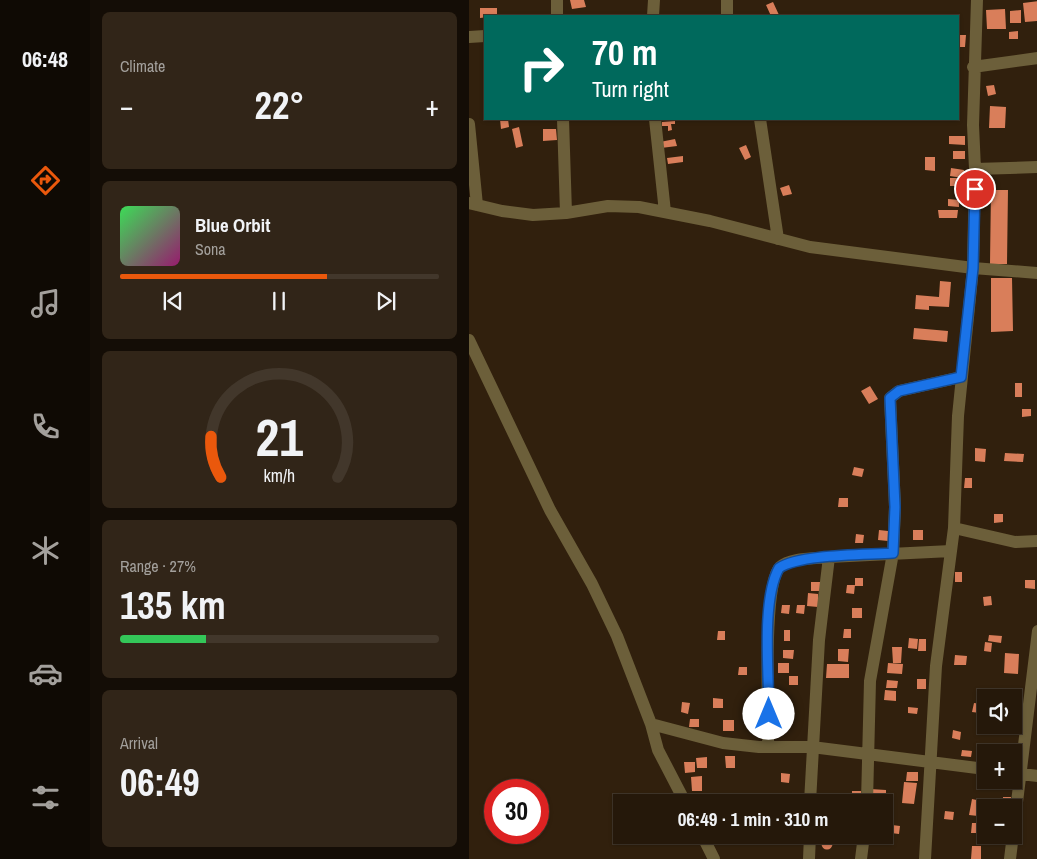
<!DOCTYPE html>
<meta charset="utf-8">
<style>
:root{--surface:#25180a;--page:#312518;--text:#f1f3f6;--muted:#a3a09c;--line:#42372b;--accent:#ea580c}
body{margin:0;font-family:"Archivo Narrow",sans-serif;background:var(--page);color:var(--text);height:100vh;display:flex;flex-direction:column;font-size:19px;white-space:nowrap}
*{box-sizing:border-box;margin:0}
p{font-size:16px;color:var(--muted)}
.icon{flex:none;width:28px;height:28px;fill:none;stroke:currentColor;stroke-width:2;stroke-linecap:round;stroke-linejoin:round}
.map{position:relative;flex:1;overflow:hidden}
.drawer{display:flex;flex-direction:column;gap:12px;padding:12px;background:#140d06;width:379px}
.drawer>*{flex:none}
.hud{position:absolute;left:15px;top:15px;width:475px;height:105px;border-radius:0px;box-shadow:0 1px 4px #0004,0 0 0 1px var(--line);background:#00695c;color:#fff;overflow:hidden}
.controls{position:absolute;left:508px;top:689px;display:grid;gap:10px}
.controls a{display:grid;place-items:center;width:45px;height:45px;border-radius:0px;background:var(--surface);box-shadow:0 1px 4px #0004,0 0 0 1px var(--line);font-size:25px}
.speed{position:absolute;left:15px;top:779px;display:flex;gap:10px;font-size:25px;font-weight:700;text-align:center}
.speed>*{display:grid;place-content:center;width:65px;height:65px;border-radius:50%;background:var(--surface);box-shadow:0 1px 4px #0004,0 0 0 1px var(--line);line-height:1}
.speed .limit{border:8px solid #d22;background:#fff;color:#111}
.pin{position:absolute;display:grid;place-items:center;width:42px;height:42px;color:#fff;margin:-21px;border:2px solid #fff;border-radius:50%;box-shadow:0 1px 5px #0007}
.me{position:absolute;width:55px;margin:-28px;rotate:0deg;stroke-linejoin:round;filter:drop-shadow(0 0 4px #0008)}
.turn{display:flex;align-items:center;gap:18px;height:105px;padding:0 25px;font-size:22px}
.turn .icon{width:65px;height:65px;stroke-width:2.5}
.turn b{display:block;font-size:35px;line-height:42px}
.big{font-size:38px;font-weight:800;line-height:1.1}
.drawer .card{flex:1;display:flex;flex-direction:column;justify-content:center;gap:8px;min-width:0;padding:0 18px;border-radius:8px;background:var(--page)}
.drawer .dial{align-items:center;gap:0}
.dial svg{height:130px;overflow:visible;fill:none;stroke:var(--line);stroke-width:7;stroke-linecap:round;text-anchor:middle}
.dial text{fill:var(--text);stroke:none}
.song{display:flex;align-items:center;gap:15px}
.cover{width:60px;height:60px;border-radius:8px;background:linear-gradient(135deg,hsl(130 70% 55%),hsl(320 70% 35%))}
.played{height:5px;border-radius:2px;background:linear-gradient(90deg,var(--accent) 65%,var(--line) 65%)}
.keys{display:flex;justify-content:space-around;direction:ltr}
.heat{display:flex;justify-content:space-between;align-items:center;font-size:28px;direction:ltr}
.charge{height:8px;border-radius:4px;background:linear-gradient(90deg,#34c759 27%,var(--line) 0)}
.trip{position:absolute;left:144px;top:794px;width:280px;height:50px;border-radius:0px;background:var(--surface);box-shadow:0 1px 4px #0004,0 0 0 1px var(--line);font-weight:800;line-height:50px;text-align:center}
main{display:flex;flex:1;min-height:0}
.dock{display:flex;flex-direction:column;width:90px;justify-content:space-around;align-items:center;background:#0f0a04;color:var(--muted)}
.dock .icon{width:35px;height:35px}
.dock .current{color:var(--accent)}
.dock b{font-size:22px;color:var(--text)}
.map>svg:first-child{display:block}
</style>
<main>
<nav class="dock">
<b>06:48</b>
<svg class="icon current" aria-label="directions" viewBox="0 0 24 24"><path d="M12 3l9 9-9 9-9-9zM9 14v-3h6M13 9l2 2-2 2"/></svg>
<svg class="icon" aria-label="music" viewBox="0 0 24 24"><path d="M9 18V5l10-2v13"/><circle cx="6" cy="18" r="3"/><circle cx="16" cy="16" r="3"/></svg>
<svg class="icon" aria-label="phone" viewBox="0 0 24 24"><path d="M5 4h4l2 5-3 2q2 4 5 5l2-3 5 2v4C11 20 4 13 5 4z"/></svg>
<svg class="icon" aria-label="climate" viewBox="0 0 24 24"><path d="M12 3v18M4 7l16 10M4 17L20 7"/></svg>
<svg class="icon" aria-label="car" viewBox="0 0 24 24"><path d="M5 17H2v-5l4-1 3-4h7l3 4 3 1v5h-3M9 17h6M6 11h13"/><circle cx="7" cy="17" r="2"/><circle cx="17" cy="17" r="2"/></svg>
<svg class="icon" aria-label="filters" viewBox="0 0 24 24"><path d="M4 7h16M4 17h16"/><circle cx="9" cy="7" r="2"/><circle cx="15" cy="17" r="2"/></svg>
</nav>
<section class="drawer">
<div class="card"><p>Climate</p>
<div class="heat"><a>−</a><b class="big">22°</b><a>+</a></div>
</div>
<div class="card">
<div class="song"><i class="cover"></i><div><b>Blue Orbit</b><p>Sona</p></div></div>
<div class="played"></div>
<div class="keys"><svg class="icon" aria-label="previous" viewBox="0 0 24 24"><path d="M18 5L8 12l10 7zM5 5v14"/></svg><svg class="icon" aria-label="pause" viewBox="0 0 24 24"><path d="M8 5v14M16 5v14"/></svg><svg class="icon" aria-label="next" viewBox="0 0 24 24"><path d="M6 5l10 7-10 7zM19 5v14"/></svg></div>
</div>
<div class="card dial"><svg viewBox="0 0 100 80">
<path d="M14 69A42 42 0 1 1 86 69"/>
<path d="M14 69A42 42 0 0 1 8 44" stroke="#ea580c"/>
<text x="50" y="56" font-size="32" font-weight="700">21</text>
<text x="50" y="72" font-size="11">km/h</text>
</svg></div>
<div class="card"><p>Range · 27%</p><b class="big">135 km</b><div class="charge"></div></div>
<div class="card"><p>Arrival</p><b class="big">06:49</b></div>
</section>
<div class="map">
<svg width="569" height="859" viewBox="0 0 569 859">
<rect width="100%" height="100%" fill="#31200d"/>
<path fill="#d97e5a" d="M101,0H115L117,7L103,9Z
M569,1V21L556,22L554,3Z
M304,2L310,15L302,16L297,5Z
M11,8H28V16L11,18Z
M536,9L537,29H518L517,10Z
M552,10V23H541V11Z
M549,31V39H540V32Z
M489,35H497L496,47H489Z
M525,85L527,94L519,96L517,86Z
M521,106L537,107L536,128H520Z
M31,119H39L40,127L32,129Z
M206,121V124H202L203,130L199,131V126H193V122Z
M50,127L54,146L47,148L43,129Z
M74,129H87L88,140L74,141Z
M480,136H496V145L480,144Z
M206,139L208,146L192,148L191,142Z
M277,145L282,157L276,160L270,148Z
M484,151H496V159H484Z
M214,156V162L199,164L198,158Z
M456,157H466V171L456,170Z
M482,168L495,170L494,178L481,176Z
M481,178H492L491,186H481Z
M320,185L323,194L314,196L311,188Z
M522,190H539L538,264H521Z
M479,199L490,200V207L479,206Z
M469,210H489L488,218H470Z
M522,278H543L544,331L522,332Z
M471,281L482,282L480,307L460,306V310L446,309L447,295L470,297Z
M445,328L479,331L478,342L444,339Z
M546,383H553V397H546Z
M401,386L409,399L400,404L392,391Z
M553,409H562V416L553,417Z
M506,448L517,449L516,462L506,461Z
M536,453L555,454L554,462L535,461Z
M385,467L395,469L393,477L383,475Z
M496,478H503V488H495Z
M370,498H379V507H369Z
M525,514H534V522L525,523Z
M410,530L419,531V541L409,540Z
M444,530H454V540H444Z
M387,534L395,535L394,543H386Z
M486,572H493V582H486Z
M386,578H394V586H386Z
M556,580H566V589L556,588Z
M342,582H351V591H342Z
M378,585H386L385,594L377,593Z
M339,593L349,594V607L338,606Z
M522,596L523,605L515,606L514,597Z
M313,605H321L320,614L312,613Z
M328,605H336L335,614L327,613Z
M383,608H393V618H383Z
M375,629H382V638H374Z
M315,630H321V641H315Z
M249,631H256V640H248Z
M520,635L533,636L532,643L519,641Z
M440,638L449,639L448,649L439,648Z
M450,639H457V651H449Z
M516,642L523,643L522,652L515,651Z
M423,647H433L432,663H424Z
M369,649H380L379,662L369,661Z
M314,650H325L324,659L314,658Z
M536,653L550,654L549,674L535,673Z
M486,655L498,656L497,665H485Z
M309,663H320V673H309Z
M419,663L434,664L433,674L418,673Z
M358,664H380V678H357Z
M270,667H278V675H269Z
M320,676H329V685H320Z
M448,679H457V689H448Z
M418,680L429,681L428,688H417Z
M416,690L427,691V701L415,700Z
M546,690H554L553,700H546Z
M244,698L254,699V708H244Z
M213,702L221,703L219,714L212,712Z
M505,703L513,704L511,713L503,712Z
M439,707L449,708L448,714L439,713Z
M221,719H230V727H220Z
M254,720H265V731H254Z
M484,730L492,732L491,740L483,738Z
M493,750L503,751L502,757L492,756Z
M256,756H266V768H257Z
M238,757V768H228L227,758Z
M215,762H226V772L216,773Z
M438,772H449V781H437Z
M312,773L321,774L320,783L312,782Z
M233,776V791H223L222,777Z
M435,782L448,783L445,804L433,803Z
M401,789L417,790V801L401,800Z
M383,791H392V799H383Z
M534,797H542L541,808H534Z
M503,799L512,801L509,816L500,815Z
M476,811L485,812L484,820L475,819Z
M503,823H511L510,833H502Z
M423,825L431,826L430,834L422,833Z
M279,835H288V843L280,844Z
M316,835H323V844H316Z
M352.5 844a5.5 5.5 0 1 1 11 0a5.5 5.5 0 1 1-11 0Z
M503,846H512V859H502Z"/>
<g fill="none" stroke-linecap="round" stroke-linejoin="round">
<path stroke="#6c5f3a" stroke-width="12" d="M88,0V16
M258,0V16
M184,16L185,0
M0,37L16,36
M504,67L569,58
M94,119L97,213
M186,119L196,212
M291,119L309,239
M0,124L8,205
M506,169L569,167
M0,203L33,211L64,215L97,213L139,206L170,207L241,221L341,247L504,268L569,273
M0,340L81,510L123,584L148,636L182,724L189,750L216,802
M485,528L546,542L569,541
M182,724L254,743L290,747H343L516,769
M299,747C300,717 293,585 311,567C322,557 346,559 360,557
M544,773L569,776
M341,802L350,640L360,557L482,551
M398,802L401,681L424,553L426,507L421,398L430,391L492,377
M233,835L245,859
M340,859L341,835
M392,859L395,835
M456,859L467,666L485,528L489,416L504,268L506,169L504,125L508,0
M541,859L569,631"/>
</g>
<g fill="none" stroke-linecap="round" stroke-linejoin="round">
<defs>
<path id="route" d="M300,714C300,675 292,600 310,568C331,554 397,555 424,553L426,507L421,398L430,391L492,377L504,268L506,189"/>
</defs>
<use href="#route" stroke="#114b97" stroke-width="12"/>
<use href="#route" stroke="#1a73e8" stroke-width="9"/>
</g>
</svg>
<div class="controls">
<a><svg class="icon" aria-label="sound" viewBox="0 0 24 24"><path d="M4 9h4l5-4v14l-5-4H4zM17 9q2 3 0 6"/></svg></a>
<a>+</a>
<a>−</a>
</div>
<div class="speed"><div class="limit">30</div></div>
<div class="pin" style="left:506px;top:189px;background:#d93025"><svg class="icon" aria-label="arrive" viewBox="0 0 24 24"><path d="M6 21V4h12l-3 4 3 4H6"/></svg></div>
<svg class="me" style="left:300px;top:714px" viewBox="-20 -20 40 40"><circle r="19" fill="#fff"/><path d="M0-13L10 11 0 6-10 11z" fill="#1a73e8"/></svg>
<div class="trip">06:49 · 1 min · 310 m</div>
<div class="hud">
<div class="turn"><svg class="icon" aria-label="right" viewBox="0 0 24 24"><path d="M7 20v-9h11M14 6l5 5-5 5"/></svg><div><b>70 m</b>Turn right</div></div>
</div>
</div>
</main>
